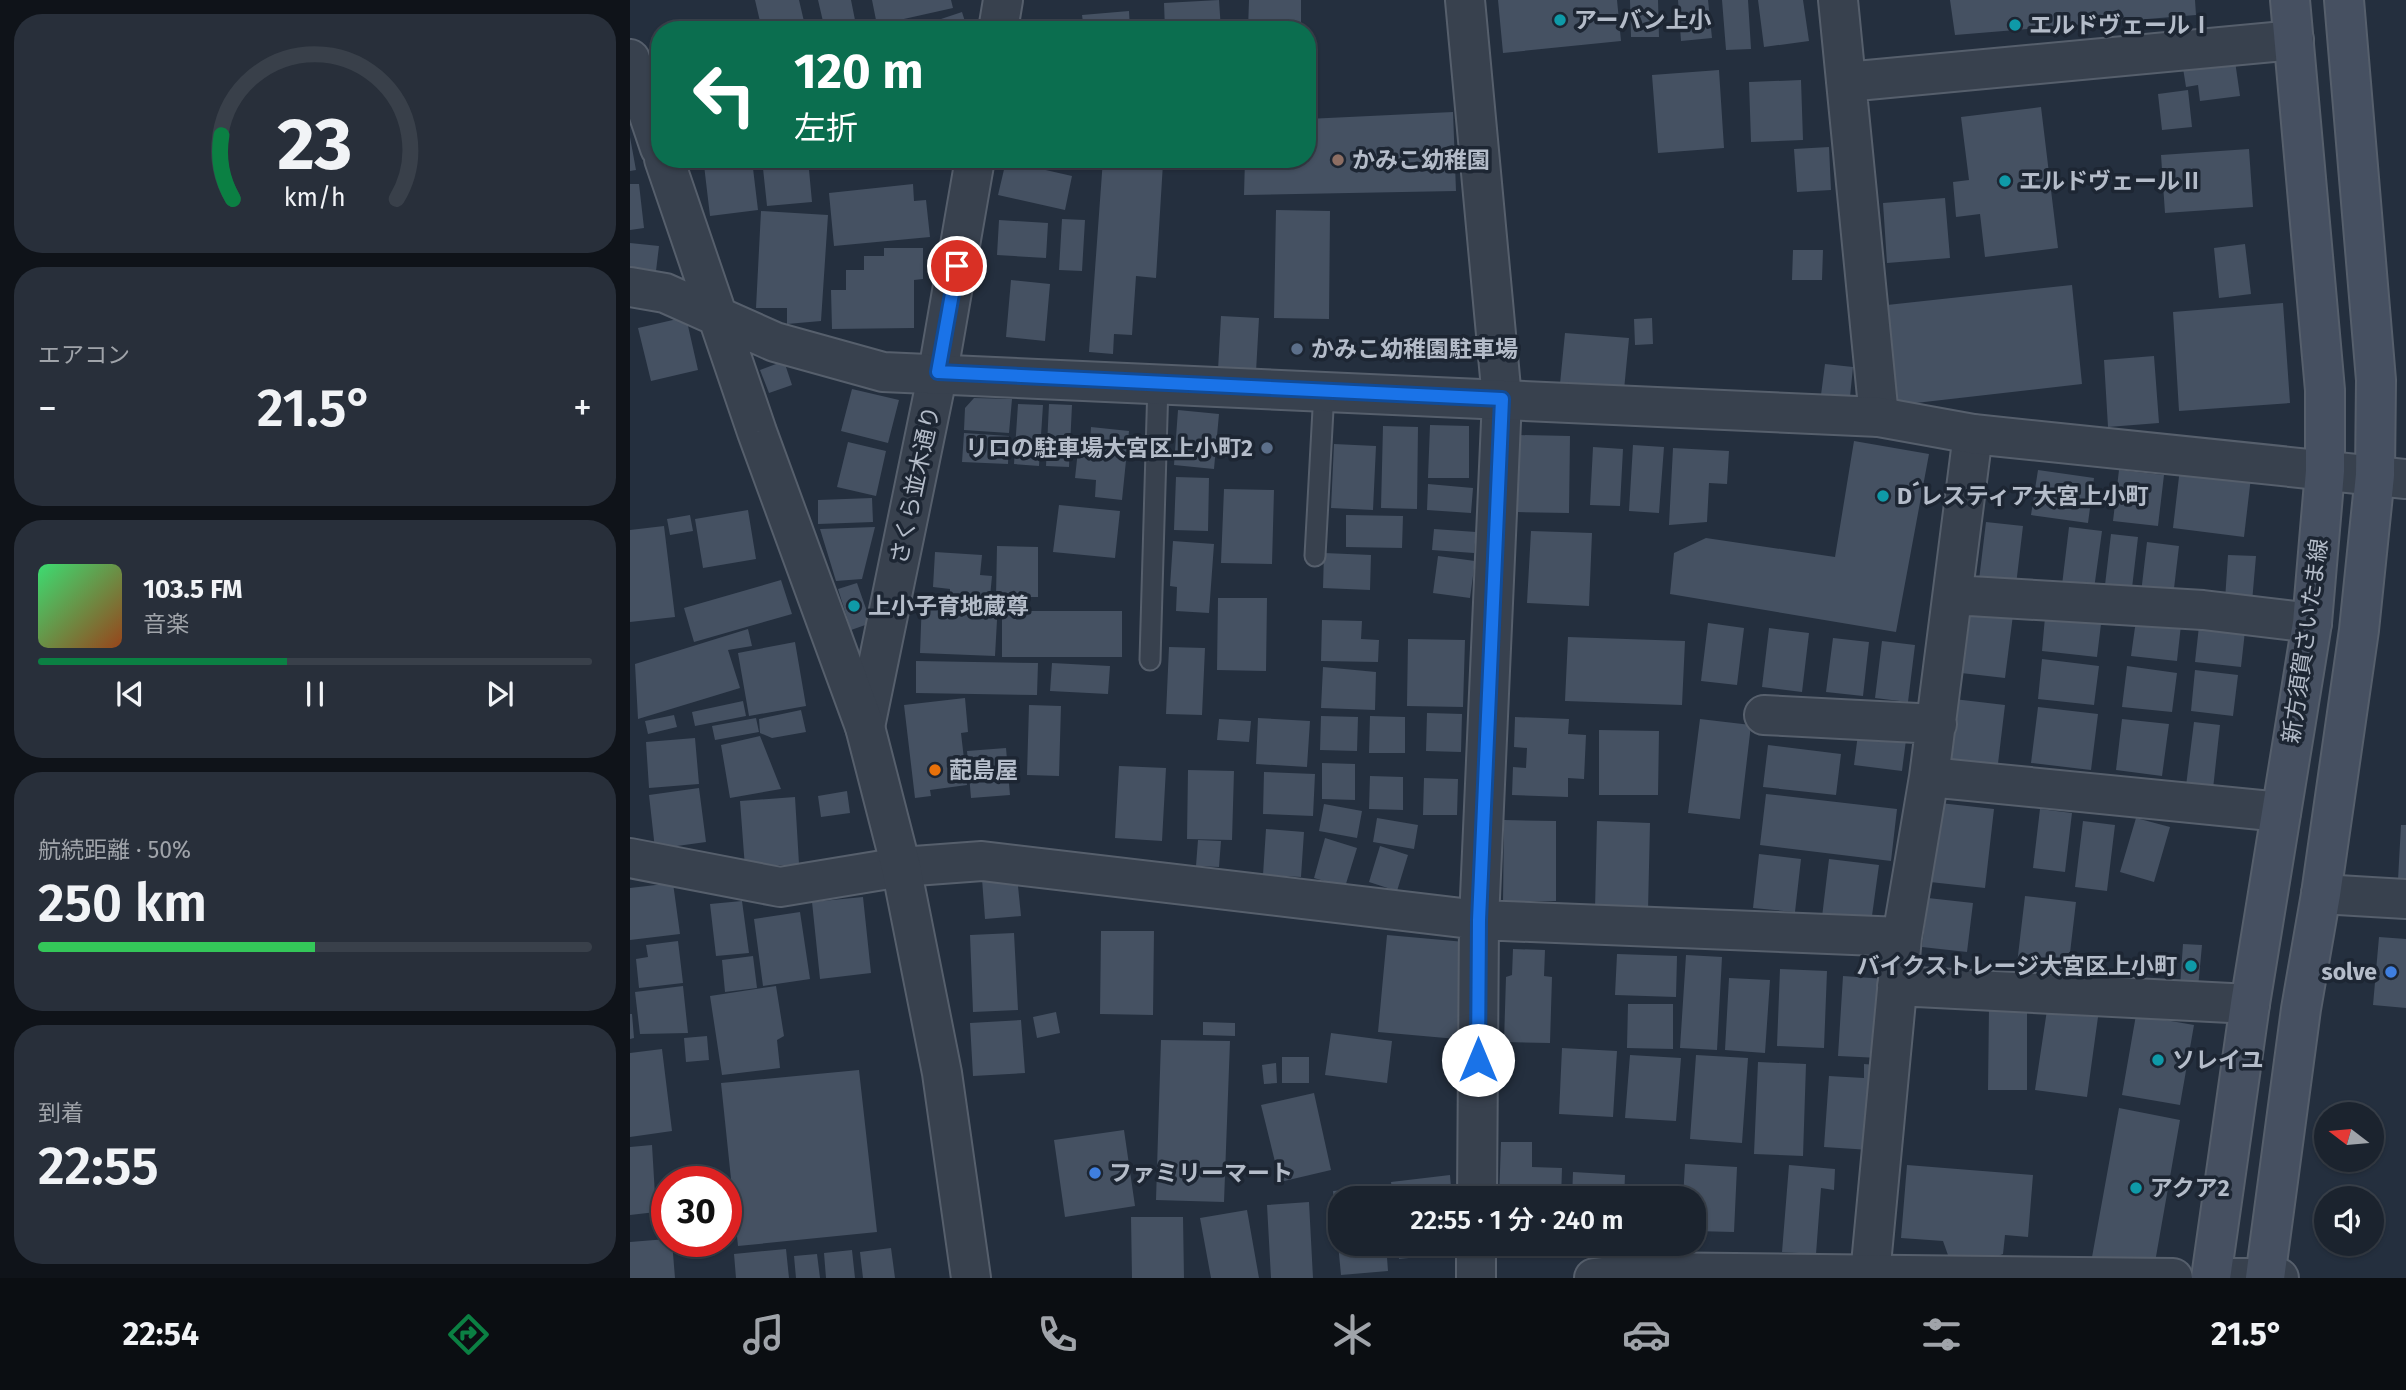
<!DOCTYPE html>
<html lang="ja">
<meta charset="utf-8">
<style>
:root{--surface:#1b232e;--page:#282f3a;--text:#f1f3f6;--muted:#a0a4aa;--line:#39404a;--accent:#0b8043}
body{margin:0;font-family:"Fira Sans","Noto Sans JP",sans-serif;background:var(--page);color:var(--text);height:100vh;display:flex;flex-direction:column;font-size:26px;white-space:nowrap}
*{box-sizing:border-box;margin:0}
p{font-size:23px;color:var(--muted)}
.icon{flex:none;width:38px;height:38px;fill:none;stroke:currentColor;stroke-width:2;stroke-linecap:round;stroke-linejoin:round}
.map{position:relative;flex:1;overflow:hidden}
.details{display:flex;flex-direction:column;gap:14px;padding:14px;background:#0f1319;width:630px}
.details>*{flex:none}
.hud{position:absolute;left:21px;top:21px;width:665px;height:147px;border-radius:28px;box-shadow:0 2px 5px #0004,0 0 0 2px var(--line);background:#0b6e4f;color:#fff;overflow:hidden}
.needle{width:46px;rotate:286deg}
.buttons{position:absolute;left:1684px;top:1102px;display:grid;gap:14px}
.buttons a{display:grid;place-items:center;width:70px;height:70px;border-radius:50%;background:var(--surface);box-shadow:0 2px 5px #0004,0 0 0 2px var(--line);font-size:35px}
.speed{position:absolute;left:21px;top:1166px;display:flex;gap:14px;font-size:35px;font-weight:700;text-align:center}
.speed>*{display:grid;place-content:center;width:91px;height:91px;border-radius:50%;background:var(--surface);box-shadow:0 2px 5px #0004,0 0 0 2px var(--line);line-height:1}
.speed .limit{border:10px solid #d22;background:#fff;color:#111}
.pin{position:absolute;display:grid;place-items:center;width:60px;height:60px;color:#fff;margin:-30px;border:4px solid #fff;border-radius:50%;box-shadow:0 2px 7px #0007}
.me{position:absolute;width:77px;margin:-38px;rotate:0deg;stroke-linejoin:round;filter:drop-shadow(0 0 5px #0008)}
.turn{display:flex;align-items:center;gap:24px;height:147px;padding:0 28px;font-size:32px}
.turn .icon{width:91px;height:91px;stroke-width:2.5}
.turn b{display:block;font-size:49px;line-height:60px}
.big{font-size:52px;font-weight:600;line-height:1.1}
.details .widget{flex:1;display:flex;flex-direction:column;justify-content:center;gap:10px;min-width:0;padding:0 24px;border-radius:28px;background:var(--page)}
.details .dial{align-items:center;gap:0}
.dial svg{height:182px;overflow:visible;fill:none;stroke:var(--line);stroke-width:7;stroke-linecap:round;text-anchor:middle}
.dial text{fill:var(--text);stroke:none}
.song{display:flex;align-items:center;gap:21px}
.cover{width:84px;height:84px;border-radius:10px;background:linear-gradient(135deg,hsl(140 70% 55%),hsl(20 70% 35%))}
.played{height:7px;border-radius:4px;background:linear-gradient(90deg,var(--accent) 45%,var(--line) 45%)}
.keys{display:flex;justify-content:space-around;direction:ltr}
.heat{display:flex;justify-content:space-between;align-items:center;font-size:38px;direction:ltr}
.charge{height:10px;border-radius:5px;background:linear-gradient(90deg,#34c759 50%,var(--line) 0)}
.trip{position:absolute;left:698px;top:1186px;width:378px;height:70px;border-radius:28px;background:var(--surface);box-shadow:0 2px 5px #0004,0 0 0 2px var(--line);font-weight:600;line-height:70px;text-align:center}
.tabs{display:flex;height:112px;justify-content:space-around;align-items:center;background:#0b0e12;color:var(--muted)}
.tabs .icon{width:49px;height:49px}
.tabs .on{color:var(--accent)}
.tabs b{font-size:32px;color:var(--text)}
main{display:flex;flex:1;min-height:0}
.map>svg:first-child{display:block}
</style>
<main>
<section class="details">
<div class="widget dial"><svg viewBox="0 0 100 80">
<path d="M14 69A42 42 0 1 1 86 69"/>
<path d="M14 69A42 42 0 0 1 9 41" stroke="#0b8043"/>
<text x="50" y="56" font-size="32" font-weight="700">23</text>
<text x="50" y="72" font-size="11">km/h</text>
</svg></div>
<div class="widget"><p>エアコン</p>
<div class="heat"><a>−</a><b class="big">21.5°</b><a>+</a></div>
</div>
<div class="widget">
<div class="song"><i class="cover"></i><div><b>103.5 FM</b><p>音楽</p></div></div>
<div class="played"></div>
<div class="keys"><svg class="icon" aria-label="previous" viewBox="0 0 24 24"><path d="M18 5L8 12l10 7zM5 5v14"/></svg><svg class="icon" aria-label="pause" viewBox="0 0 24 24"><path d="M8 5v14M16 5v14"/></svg><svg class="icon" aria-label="next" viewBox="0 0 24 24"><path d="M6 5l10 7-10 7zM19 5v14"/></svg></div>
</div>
<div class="widget"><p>航続距離 · 50%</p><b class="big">250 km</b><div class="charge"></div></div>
<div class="widget"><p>到着</p><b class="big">22:55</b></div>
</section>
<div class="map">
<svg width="1776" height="1278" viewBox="0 0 1776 1278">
<rect width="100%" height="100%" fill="#242f3e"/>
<path fill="#455162" d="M125,0H169L176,30H132Z
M188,0H221L227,30H195Z
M242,0H321L323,8L247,25Z
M589,0L591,30H535L534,3Z
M619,0H671V30H618Z
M868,0H987L991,41L873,53Z
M1000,0H1028L1029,37H1001Z
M1048,0H1078L1082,38L1051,41Z
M1092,0H1118L1121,49L1096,50Z
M1128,0H1173L1179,41L1134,47Z
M1320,0H1565L1566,15L1325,35Z
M499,11L500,30H454L452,15Z
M332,12L337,28L304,30L302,22Z
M436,25L437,30H411L410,28Z
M1605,61L1610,96L1570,101L1568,85L1556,87L1553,68Z
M1089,70L1094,148L1028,153L1022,75Z
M1171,80L1173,140L1121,142L1119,82Z
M1558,90L1562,127L1532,130L1528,94Z
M1411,107L1428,248L1355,257L1350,214L1326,217L1323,182L1339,180L1331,117Z
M823,112L826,191L614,195L615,159H677V119Z
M0,137L6,170L0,171Z
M1199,147L1201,190L1167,192L1164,149Z
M1619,149L1623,207L1535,213L1531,155Z
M132,159H178L182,202L137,206Z
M473,159L533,163L526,278L506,276L502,335L484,334L483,354L459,352Z
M122,160L128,210L80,216L74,165Z
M376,161L442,176L435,210L368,195Z
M0,184H9L14,228L0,230Z
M283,184L284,201L296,200L300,237L204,246L199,193Z
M1315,198L1320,258L1257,263L1253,203Z
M646,210L700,211L699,319L644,318Z
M131,211L198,215L191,321L157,324V308H126Z
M432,219L455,220L452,271L429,270Z
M369,220L418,223L416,258L367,255Z
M0,243L29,246L26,271L0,268Z
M1615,244L1621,294L1589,298L1584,248Z
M254,248H293V279L284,280V328L202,329L201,290H216V270H234V256H254Z
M1163,250H1193L1192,280H1162Z
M381,280L420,284L415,341L376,337Z
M1442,285L1452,384L1268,405L1257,305Z
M1653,303L1660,403L1549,411L1543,312Z
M591,316L629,318L626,372L588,370Z
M56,317L68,370L21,381L8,328Z
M1022,318L1023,344L1005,345L1004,319Z
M935,333L999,338L994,390L930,384Z
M1524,356L1529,423L1478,427L1474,360Z
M154,361L162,385L139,393L130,370Z
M1195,364L1223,367L1220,397L1191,395Z
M222,389L269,400L258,443L211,431Z
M344,398L382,399L379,433L334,430L335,408Z
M388,404L413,405L409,466L384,464Z
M419,404L442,405L439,467L416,466Z
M548,410L589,414L584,469L544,465Z
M800,425L839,426V478H798Z
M753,426L788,427L787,509L751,508Z
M461,427L499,431L492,500L465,497L466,480L445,478L449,441L460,442Z
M334,433L379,436L378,464L332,462Z
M888,435L940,436L939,513L887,512Z
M1224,441L1299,454L1266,632L1040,594L1044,553L1076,538L1205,557Z
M218,442L256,451L246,496L207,487Z
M704,444L746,446L743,510L701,508Z
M1003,445L1034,447L1029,513L999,511Z
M963,447L993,449L990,506L960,505Z
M1043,448L1099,451L1097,484L1079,483L1077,522L1039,525Z
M1550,468L1621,477L1614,537L1543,528Z
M1408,470L1464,478L1458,523L1401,515Z
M1489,470L1534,475L1528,526L1483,521Z
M546,477L579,478L578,531L544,530Z
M798,484L843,488L841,513L797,510Z
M594,489L644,490L642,564L591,563Z
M242,498L243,522L188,524V500Z
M429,505L490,511L485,558L423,552Z
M118,510L126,559L73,568L65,519Z
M60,515L63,531L40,535L37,519Z
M716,515L773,516L772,548L716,547Z
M1356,522L1393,526L1386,585L1349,580Z
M34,526L45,617L0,622V530Z
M245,527L232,579L206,581L190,529Z
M1439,527L1472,531L1464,589L1432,585Z
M804,529L846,532L844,553L802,550Z
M901,531L962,533L959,606L897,603Z
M1481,534L1508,537L1502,588L1475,585Z
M543,541L584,544L579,613L546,611L547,587L540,586Z
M1517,542L1549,546L1543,597L1511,593Z
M367,546L408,547V597H366Z
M305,552L352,555L350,575L362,576L360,597L320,594V589L303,587Z
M694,553L741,555L740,590L693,588Z
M1598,555L1626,556L1622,602L1595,600Z
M808,556L845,561L840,598L803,593Z
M151,580L162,614L64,642L54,608Z
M227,583L241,623L221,630L208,589Z
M588,598H637L636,671L587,670Z
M292,599L368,602L365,656L290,653Z
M1339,610L1383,615L1375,678L1331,673Z
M372,611H492V657H372Z
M1415,617L1471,624L1467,657L1412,651Z
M692,620L732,621L731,639L749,640L748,662L691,661Z
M1506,620L1551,625L1547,661L1501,656Z
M1078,623L1114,628L1107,685L1071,681Z
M1569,626L1615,631L1611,667L1565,662Z
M1139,628L1179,633L1172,692L1132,687Z
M118,629L122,646L98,650L110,688L8,719L5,664Z
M938,637L1055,641L1052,705L935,701Z
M1203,638L1239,642L1233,696L1196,692Z
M778,639L835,640L833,707L777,706Z
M1252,641L1285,645L1278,702L1245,698Z
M165,642L176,706L119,716L108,653Z
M539,647L575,648L572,715L536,714Z
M1412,659L1469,666L1464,705L1408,699Z
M286,661L408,663L407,695L286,693Z
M422,663L480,666L478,694L420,691Z
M1497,666L1547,673L1542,712L1492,707Z
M693,667L746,672L745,710L691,708Z
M1565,670L1608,675L1603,716L1561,711Z
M335,698L338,732L331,733L337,785L300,790L301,796L285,798L274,705Z
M1324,699L1375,705L1367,772L1316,766Z
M113,701L116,716L65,726L62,712Z
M399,705L431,706L429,776L397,775Z
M1408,707L1468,714L1461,770L1401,763Z
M171,710L176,732L142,738L130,733L129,719Z
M797,713L832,714L831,752L796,751Z
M44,715L47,727L18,734L15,721Z
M691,716L728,717L727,751L690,750Z
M740,716L775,717V753H739Z
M885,717L939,719L938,734L956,735L954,779L938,778V797L882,795L883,767L896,768L897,748L884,747Z
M126,718L129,732L85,740L82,726Z
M628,718L680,721L677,767L626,764Z
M589,719L621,721L619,742L587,740Z
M1070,719L1121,725L1110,819L1058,813Z
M1492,719L1539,724L1532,776L1486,770Z
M1564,722L1590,725L1583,789L1556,786Z
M969,730L1029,731L1028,795H969Z
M1228,734L1276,740L1272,771L1224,765Z
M130,736L151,789L100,798L91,745Z
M65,738L69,784L19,788L16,742Z
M1138,745L1211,754L1206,795L1133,787Z
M376,748L380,795L341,798L337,751Z
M692,763L725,764V800L692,799Z
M489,766L536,768L532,841L485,838Z
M558,770L604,771L602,840L557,839Z
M634,772L685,774L683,816L633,814Z
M740,776L773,777V810L739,809Z
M794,778L828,779L827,815H793Z
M69,788L76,842L25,849L19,795Z
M217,791L220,813L191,817L188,796Z
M1136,794L1267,809L1261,861L1130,845Z
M165,797L169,864L115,868L110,801Z
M1310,803L1364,809L1355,888L1300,882Z
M694,804L732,811L727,838L689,831Z
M1410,809L1442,813L1435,872L1403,868Z
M747,818L788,825L784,849L743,842Z
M1506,818L1540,827L1524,882L1490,872Z
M874,820L926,821V901H873Z
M967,821L1020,823L1018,911L965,910Z
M1453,821L1485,825L1477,891L1445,887Z
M1771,825H1776V881L1768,880Z
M636,829L674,832L671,877L633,875Z
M695,838L727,848L715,887L684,878Z
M568,840L591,841L589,867L566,866Z
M750,846L778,855L767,891L739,882Z
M1129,854L1171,859L1165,912L1123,908Z
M1199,859L1249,865L1241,923L1192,917Z
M387,876L391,916L355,919L352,879Z
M43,883L50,934L0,940V888Z
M1395,896L1446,902L1438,970L1387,964Z
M233,897L241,973L190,979L182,902Z
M1298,898L1343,903L1337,952L1292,947Z
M112,901L119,953L86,956L80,904Z
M170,912L180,979L133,986L124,919Z
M471,931H524L523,1015L470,1014Z
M384,933L388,1010L343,1012L340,935Z
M757,935L835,942L827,1039L748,1032Z
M1749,937L1776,939V1008L1743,1005Z
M48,941L53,983L9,988L6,959L18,957L16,945Z
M1553,944L1572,945L1568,988L1550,987Z
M883,949L915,950L914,976L922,977L920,1043L874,1042L876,977L882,975Z
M987,954L1047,956L1046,997L985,995Z
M1056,955L1092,957L1087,1050L1050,1048Z
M123,956L127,988L95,992L92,960Z
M1150,969L1197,971L1194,1048L1147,1046Z
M1213,976L1255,979L1250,1058L1208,1056Z
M1099,978L1140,980L1135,1053L1095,1050Z
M53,986L58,1033L10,1034L5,992Z
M146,986L154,1036L147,1040L150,1068L92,1075L80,996Z
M998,1004H1043V1049L997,1048Z
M1359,1007L1397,1008V1090H1358Z
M1417,1010L1468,1017L1457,1097L1405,1090Z
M426,1012L430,1033L407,1038L403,1017Z
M0,1014H2L4,1038L0,1039Z
M1506,1015L1564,1025L1550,1105L1492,1095Z
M391,1020L395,1073L343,1076L340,1023Z
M573,1022L605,1023V1036L573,1035Z
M701,1033L762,1041L757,1083L695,1075Z
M77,1036L79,1060L56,1062L54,1038Z
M531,1040L600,1041L594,1202L526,1200Z
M932,1048L987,1051L983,1117L929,1114Z
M32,1049L42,1131L0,1137V1053Z
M1000,1055L1051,1058L1046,1121L995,1118Z
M1066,1055L1118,1058L1112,1143L1060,1139Z
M652,1057H679V1083H652Z
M1128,1062L1176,1064L1173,1156L1124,1154Z
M646,1063L647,1083L634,1084L632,1065Z
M1234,1064L1246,1065L1240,1150L1194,1147L1199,1076L1234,1078Z
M229,1070L247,1232L108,1246L91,1083Z
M684,1093L701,1170L650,1182L631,1105Z
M1489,1108L1550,1120L1524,1268L1462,1257Z
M494,1130L505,1206L435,1217L424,1140Z
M871,1142H902V1167L932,1168L931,1199H869Z
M22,1145L26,1212L0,1215V1147Z
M1055,1164L1107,1167L1104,1232L1064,1231V1199H1053Z
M1159,1165L1205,1169L1204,1190L1191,1188L1186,1254L1152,1252Z
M1277,1165L1403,1175L1398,1237L1375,1235L1373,1254L1351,1263L1341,1256L1330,1264L1319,1258L1313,1241L1271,1238Z
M943,1172L995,1175L994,1199H942Z
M820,1175L822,1199H763L761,1182Z
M750,1186L751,1199H710V1244H756L758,1271L711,1275L703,1191Z
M679,1202L683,1278H641L637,1205Z
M617,1210L629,1278H581L570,1218Z
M501,1217H553L554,1278H502Z
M37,1239L42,1241L45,1278H0V1242Z
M768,1244H827L828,1253L769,1259Z
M868,1244H930V1251L868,1249Z
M261,1248L265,1278H233L230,1252Z
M156,1249L159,1278H106L104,1254Z
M222,1250L225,1278H196L194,1253Z
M187,1254L190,1278H166L164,1256Z"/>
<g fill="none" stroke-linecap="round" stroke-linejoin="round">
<defs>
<path id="service" d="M685,556L694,391
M520,660L528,383"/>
<path id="minor" d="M835,0L872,399L849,920L847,1199
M1208,0L1249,417
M368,30L373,0
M1216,82L1664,40
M1323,595L1573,610L1682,623
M1134,715L1307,724
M235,727L308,372L345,159
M1299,777L1651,812
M0,858L150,887L271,867L352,861L849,920L1272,937
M1691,894L1776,899
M1267,986L1620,1004
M1240,1275L1272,937L1299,777L1343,434
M846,1278V1244"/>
<path id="tertiary" d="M0,59L30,148
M34,159L127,432L235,727L271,867L312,1073L341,1278
M0,287L35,293L145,342L253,372L1249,417L1343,434L1776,479
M964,1278L1014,1272L1543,1278
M1599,1278H1649"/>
<path id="secondary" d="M1581,1278L1620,1004L1682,623L1695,471V390L1660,0
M1635,1278L1671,1009L1691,894L1729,630L1745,475L1746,380L1714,0"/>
</defs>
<use href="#service" stroke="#565f6c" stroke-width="23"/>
<use href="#minor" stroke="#565f6c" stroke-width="42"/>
<use href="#tertiary" stroke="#565f6c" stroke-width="42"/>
<use href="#secondary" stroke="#565f6c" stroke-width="42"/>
<use href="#service" stroke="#38414e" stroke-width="19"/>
<use href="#minor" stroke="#38414e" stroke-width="38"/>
<use href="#tertiary" stroke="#38414e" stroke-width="38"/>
<use href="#secondary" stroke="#465061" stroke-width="38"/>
</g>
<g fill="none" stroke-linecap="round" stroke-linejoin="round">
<defs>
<path id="route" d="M327,266L308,372L872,399L849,920L848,1060"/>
</defs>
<use href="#route" stroke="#114b97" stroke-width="18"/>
<use href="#route" stroke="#1a73e8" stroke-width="12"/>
</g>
<g fill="#0f9aa8" stroke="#1d2633" stroke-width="2.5">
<circle cx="930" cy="20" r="7"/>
<circle cx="1385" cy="25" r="7"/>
<circle cx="1375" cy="181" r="7"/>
<circle cx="1253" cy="496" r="7"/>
<circle cx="224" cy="606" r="7"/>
<circle cx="1561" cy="966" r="7"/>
<circle cx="1528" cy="1060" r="7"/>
<circle cx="1506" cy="1188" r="7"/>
</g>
<circle fill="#8d6e63" stroke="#1d2633" stroke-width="2.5" cx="708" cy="160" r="7"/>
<g fill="#5c6f8a" stroke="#1d2633" stroke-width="2.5">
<circle cx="667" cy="349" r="7"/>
<circle cx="637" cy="448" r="7"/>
</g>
<circle fill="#e8710a" stroke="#1d2633" stroke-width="2.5" cx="305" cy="770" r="7"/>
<g fill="#3f7fe0" stroke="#1d2633" stroke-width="2.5">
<circle cx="1761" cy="972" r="7"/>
<circle cx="465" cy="1173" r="7"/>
</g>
<g text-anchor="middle" stroke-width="7" stroke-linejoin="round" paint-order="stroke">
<g font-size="23" font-weight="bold" fill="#b4bcc9" stroke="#1d2633" text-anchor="start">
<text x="944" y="28">アーバン上小</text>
<text x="1399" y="33">エルドヴェールⅠ</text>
<text x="722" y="168">かみこ幼稚園</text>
<text x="1389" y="189">エルドヴェールⅡ</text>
<text x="681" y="357">かみこ幼稚園駐車場</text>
<text x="623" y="456" text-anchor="end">リロの駐車場大宮区上小町2</text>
<text x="1267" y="504">D´レスティア大宮上小町</text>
<text x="238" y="614">上小子育地蔵尊</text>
<text x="319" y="778">蓜島屋</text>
<text x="1547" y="974" text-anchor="end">バイクストレージ大宮区上小町</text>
<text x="1747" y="980" text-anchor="end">solve</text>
<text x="1542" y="1068">ソレイユ</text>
<text x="479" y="1181">ファミリーマート</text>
<text x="1520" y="1196">アクア2</text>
</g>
<g font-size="23" fill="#b4bcc9" stroke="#1d2633">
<text transform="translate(285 485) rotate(-78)" y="8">さくら並木通り</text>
<text transform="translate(1675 641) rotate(-82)" y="8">新方須賀さいたま線</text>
</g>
</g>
</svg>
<div class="buttons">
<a><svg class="needle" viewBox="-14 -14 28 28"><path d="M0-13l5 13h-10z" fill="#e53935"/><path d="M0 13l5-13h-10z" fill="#a0a4aa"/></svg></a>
<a><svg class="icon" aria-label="sound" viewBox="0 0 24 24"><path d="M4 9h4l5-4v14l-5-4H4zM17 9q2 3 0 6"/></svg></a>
</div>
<div class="speed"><div class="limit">30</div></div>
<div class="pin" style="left:327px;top:266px;background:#d93025"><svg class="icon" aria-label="arrive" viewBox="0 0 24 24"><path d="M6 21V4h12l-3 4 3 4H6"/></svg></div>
<svg class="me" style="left:848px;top:1060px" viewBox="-20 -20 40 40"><circle r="19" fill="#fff"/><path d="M0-13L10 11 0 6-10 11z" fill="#1a73e8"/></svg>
<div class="trip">22:55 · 1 分 · 240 m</div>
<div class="hud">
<div class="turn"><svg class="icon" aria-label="left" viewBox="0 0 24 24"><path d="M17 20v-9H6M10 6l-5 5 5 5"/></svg><div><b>120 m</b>左折</div></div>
</div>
</div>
</main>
<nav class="tabs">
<b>22:54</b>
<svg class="icon on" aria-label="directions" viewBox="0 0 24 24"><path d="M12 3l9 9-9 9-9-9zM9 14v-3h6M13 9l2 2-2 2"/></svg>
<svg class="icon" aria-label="music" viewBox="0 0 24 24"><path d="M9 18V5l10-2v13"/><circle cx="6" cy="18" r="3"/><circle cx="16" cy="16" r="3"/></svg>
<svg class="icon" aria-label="phone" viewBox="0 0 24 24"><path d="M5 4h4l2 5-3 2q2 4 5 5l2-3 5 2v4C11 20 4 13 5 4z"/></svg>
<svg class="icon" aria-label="climate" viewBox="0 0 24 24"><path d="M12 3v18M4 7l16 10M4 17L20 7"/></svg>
<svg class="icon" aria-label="car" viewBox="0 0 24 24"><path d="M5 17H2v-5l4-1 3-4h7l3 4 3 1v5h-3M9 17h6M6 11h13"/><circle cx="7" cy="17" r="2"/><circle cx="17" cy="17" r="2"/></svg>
<svg class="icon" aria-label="filters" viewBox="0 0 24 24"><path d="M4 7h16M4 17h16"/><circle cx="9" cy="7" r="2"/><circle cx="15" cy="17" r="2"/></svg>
<b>21.5°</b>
</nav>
